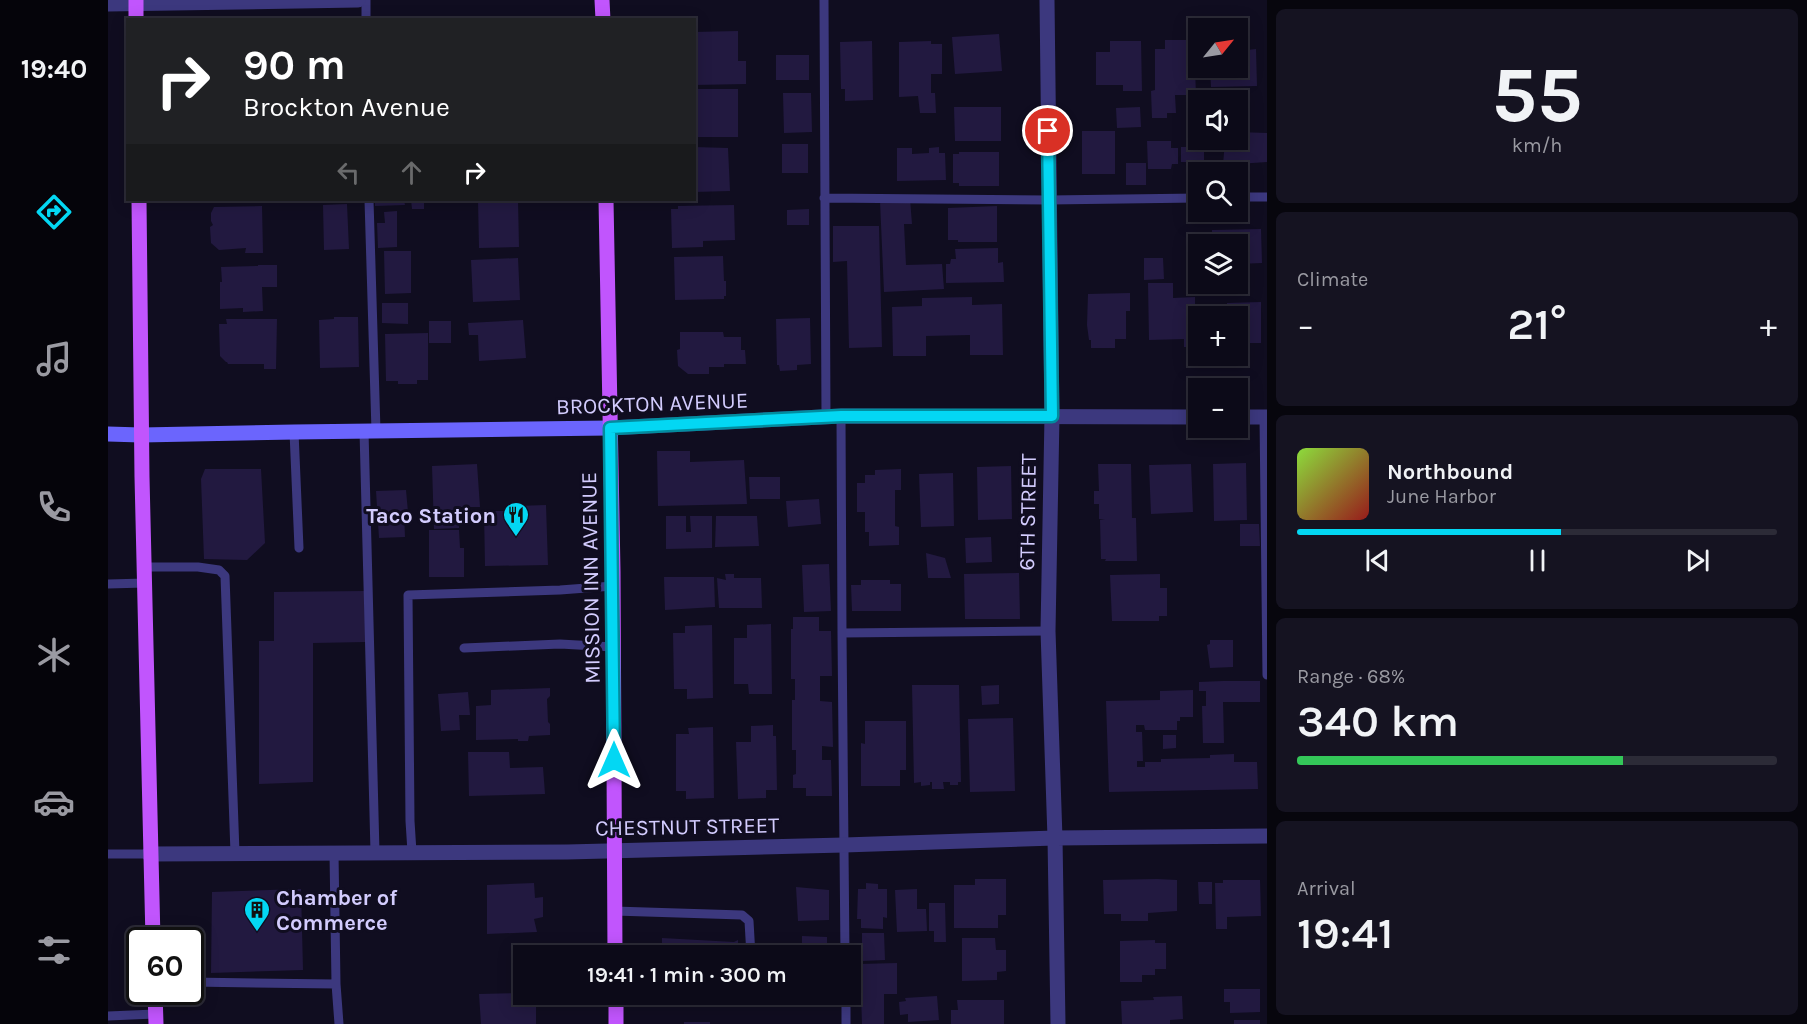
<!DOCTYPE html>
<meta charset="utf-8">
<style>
:root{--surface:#0c0a18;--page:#151321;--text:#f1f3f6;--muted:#9a9aa2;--line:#2c2b37;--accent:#03d7f3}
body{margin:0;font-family:Karla,sans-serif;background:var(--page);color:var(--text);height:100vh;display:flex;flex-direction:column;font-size:22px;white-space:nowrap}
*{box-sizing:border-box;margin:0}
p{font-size:20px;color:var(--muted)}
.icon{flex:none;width:33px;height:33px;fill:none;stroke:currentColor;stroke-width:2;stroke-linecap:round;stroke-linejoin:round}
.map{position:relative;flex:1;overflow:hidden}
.side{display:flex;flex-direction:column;gap:9px;padding:9px;background:#07060d;width:540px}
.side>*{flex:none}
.top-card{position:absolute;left:18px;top:18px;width:570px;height:183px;border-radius:0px;box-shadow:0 3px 15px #0003,0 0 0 2px var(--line);background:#202124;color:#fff;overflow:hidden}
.needle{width:39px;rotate:60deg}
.controls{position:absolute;left:1080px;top:18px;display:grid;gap:12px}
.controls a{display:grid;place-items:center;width:60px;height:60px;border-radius:0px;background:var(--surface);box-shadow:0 3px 15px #0003,0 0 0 2px var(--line);font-size:30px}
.speed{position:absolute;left:18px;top:927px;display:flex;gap:12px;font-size:30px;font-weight:700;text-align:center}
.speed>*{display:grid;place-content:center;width:78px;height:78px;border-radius:50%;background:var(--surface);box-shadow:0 3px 15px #0003,0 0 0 2px var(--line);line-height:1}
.speed .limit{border:3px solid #111;border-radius:9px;background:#fff;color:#111}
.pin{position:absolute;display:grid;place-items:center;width:51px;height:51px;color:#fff;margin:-26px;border:3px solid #fff;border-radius:50%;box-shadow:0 2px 6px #0007}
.me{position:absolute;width:66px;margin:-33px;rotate:0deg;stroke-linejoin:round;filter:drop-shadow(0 0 4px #0008)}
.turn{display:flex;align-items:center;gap:21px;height:126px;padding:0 18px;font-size:27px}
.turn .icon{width:78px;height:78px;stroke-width:2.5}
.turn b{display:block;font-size:42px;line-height:51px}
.lanes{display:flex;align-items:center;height:57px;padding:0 18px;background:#0003;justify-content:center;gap:30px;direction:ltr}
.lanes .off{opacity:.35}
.big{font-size:45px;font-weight:600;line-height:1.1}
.side .tile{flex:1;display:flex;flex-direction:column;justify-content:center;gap:9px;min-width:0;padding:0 21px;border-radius:9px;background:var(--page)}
.side .dial{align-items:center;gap:0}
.dial b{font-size:78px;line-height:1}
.song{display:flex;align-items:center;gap:18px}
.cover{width:72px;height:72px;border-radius:9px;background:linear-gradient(135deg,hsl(90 70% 55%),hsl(0 70% 35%))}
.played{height:6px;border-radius:3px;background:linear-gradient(90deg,var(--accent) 55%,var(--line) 55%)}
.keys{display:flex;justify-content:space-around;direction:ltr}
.heat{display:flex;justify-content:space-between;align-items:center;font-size:33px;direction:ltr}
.charge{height:9px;border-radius:4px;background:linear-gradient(90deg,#34c759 68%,var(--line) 0)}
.trip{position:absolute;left:405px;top:945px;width:348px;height:60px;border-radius:0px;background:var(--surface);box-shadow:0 3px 15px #0003,0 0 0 2px var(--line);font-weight:600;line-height:60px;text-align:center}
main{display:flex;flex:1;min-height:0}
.dock{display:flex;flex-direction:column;width:108px;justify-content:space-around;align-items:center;background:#05040a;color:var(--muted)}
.dock .icon{width:42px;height:42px}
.dock .current{color:var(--accent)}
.dock b{font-size:27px;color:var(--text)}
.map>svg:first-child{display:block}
</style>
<main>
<nav class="dock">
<b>19:40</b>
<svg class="icon current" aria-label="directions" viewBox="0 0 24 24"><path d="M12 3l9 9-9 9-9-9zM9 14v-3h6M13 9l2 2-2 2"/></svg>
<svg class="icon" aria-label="music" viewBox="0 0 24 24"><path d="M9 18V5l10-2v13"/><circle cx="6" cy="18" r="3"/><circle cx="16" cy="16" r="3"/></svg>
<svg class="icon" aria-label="phone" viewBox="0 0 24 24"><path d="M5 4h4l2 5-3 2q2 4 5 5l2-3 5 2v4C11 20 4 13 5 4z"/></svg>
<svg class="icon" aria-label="climate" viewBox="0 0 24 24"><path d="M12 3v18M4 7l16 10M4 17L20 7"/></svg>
<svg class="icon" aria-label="car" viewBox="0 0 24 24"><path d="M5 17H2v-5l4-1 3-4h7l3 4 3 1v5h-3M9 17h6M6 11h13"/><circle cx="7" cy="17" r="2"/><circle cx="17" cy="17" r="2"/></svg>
<svg class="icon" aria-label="filters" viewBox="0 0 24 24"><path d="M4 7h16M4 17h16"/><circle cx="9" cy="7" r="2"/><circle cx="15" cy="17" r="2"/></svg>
</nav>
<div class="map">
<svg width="1159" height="1024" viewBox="0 0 1159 1024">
<rect width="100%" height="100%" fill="#100d20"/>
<path fill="#221940" d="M630,31V61H638V84L586,85V32Z
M891,34L894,71L847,74L844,37Z
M1057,40H1082L1083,48H1085V68L1087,67L1088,95H1067L1068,113H1059V118H1044L1043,91L1047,90V49H1057Z
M764,41L765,100L737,101V89H733L732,42Z
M823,41V44H834V74H823V93H827L828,113H812L810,96L791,97V42Z
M1002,41H1033L1034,91H1015V85H988V52H1002Z
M1130,43H1139V50L1148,49L1149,86L1103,87L1102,68H1130Z
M668,55H701V80H668Z
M586,89H630V137H586Z
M675,93H703L704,132L676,133Z
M846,107H893V141H847Z
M1032,107L1033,127L1009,128L1008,108Z
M1090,114V137H1081L1080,115Z
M974,131H1007V174H974Z
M1130,132L1159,133V162L1115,165L1117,140H1130Z
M1039,141H1063V148H1070V164H1064L1063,169H1040Z
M674,144H700V173H674Z
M586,147L620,148L622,191L586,192Z
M831,147V153H837L838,180L789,181V148H804V154L821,153V148Z
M1073,147H1096V162H1073Z
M851,152H891V186H851V183H845V154H851Z
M1018,163H1038V185H1018Z
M802,199L804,224H796L798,265L834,264L836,289L776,292L772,201Z
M267,200H296L297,205L267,206Z
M303,200H316V209H304Z
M370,200H410L411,247L371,248Z
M239,204L241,249L216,250L215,205Z
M626,205L627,240L595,241V247L564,248L563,209H570V206Z
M154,206L155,253H137L138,248L111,250L103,243L102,227L105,225L103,221V213L106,207Z
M889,206V242H850V240H840V208Z
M701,209V225H679V210Z
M289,211V247L270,248L269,223H277L276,212Z
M725,226H771L774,347L741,348L739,261L725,262Z
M1153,229L1154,263L1130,264V244H1104V230Z
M890,248V263L895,262L896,282L838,283V264H842L843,259H848L847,249Z
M276,251H303V293L277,294Z
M615,256L616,281H618V296H616V299L567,300L566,257Z
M410,258L412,300L365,302L363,260Z
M1036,258H1055L1056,279L1036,280Z
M150,265H169V287H154L155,311L135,312V308L112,309V282H114L113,267L150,266Z
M1040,283H1065V298L1087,297V347H1076V339L1041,340Z
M1022,293V311H1018V339H1007V348H983V340H981L979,325L980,294Z
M864,297V305L894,304L895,355H862V335L818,336V356H785L784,307L814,306V298Z
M1153,302V343H1142V351H1130V316H1119V303Z
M274,303H300V324L274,323Z
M226,317H250L251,367L212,368L211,320L226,319Z
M702,318L703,364L689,365V370L672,371L671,365H669L668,319Z
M118,319H169L168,369H156V364H120L119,362H118L112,356L111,324H119Z
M415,320L418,358L371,361L370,335H361L360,323Z
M321,321H343V343H321Z
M572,332H615L616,337H633V350H637L638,364H616V367H601V374H580L570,366L569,350L572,349Z
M320,333V380H309V384H290V381H278L277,334Z
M549,451H582V462L636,460L639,504L550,506Z
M1138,463L1139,520L1106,521L1105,464Z
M369,464L372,507H350L351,528L326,529L324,466Z
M990,464H1023L1024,518H1028L1029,561H997L998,559H993L992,520H997L991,519V504H986V491H991Z
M1083,464L1085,512L1043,514L1041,465Z
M903,466L904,519L870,520L869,467Z
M97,469H153L157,543L139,560L96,559L93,479Z
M793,469V490H787V526L791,527V545L761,546V532H757V512H749V483H757V475H767V470Z
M845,473L846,526L813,527L811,474Z
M641,477H672V499H642Z
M298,490L300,512L296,513L297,537L271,538L268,491Z
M711,499L713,524L680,527L678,501Z
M438,505L440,565L377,566L376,511H406L409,506Z
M558,516H578V532H583L582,516H604V548L558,549Z
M608,516H649L651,546L607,547Z
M1132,524H1151L1152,546H1132Z
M321,530H351L352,548H356V577H321Z
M883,537L884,562L858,563L857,538Z
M818,553L837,558L843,578H820Z
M721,564L723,611L696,612L694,565Z
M911,573L912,619H857L856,574Z
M617,574H626V578H653L654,608H611L609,578L618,580Z
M1052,574V588H1059V616H1051V621H1004L1002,575Z
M556,577H606L607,607L557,610Z
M753,580H782V584H793V611H744L743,585H753Z
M256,591L258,642L205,643V782L151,784V641H166V592Z
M685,617H711V631H723L724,676H712V701L724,702L725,747L714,746V760H723L724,796H698V788H685V775L688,774V750H684V700H687V679H683V629H685Z
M663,624L664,694H641L640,684H626V638H639V625Z
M604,625L605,698L579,699V689H566L565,633H577V626Z
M1102,640H1125V667L1102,668L1099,645L1102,644Z
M1115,681H1152V702H1115L1116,743H1095L1094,706H1098V691H1091V682Z
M804,685H851L853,782H850V785H842V782H835L836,789H824V782H822V785L813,786V782L806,783Z
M891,685V704L874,705L873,686Z
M442,688V696L439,699L440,722L442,724V735L421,736L420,741H410V739L368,740V706L383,705V690Z
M1085,690V717H1072V721H1069V730H1037L1036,725H1028V732H1034L1035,761H1029V767H1037V762H1053V759L1102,758V755L1126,754V762H1149L1150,789L1001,792L998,701L1052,700V691Z
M360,692L362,715H351L352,730L333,731L330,694Z
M905,718L907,791L862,792L860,719Z
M757,721H798V770H792V786H753V743L757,744Z
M665,725V736H668L669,790H658V798L630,799L628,742H643V726Z
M605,727L606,798L578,799V791H568V734H581L580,728Z
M1055,735H1068V748L1055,749Z
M360,752H401L402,768L435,767L437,794L361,796Z
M867,879H898V915H890V928H846V885H867Z
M1049,879L1069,880V911L1040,913V921H1013V914H996L995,880Z
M1115,880H1152L1153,916L1119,917V929H1108L1107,883H1115Z
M1090,882H1104V904H1091Z
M426,883L427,898L435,897V917L426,919L429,932L379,934V885Z
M758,883L770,884V889H779V918L775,917V929L753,928V919H749L750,889H758Z
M688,887L721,890V920L690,921Z
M193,889L195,970L103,973L104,892Z
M809,889V909H818L819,931L789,932L787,890Z
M821,903H837L838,942H826V931H821Z
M754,933H776L777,960L754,961Z
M694,936L719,937V952L694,953Z
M554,938L626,942L630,940V956H554Z
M854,938H887L888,950H898V971L889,972V980L854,981Z
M1047,940V943H1058V969H1047V975H1034V982H1012V941Z
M789,963V994H776V1024H754L752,964Z
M1116,989H1152V1012L1122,1013V1002H1116Z
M416,993V994H428V1024H373L371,994Z
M555,994H630V997H555Z
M829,996L831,1020L800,1022V1014L792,1015L791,1002L798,1001L797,998Z
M1074,996L1075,1019L1062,1020V1024H1014L1013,1001L1046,1000L1045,997Z
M849,1000H896V1024H843V1010H850Z
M1126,1020H1152V1024H1126Z
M576,1022H602V1024H576Z"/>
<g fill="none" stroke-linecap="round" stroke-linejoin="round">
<path stroke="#3c387e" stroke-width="9" d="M258,0V20
M716,0L718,417
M1130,197H1159
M716,198L941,200L1090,198
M261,200L268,431
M733,416L734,633L737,956
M1156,417L1159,675
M256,431L267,852
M186,432L191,548
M36,567H90L111,570L117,576L127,853
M0,584L37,583
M734,633L940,631
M356,648L452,644L505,647
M304,852L302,821L300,595L452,590L505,586
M226,853L228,984L231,1024
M0,854H41
M506,911L634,915L641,921L643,956
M82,982L228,984
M738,994V1024
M0,1016L47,1014"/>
<path stroke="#3c387e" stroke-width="15" d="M939,0L944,416L940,631L947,838L950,1024
M0,4L250,0
M41,854L459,852L736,845L947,838L1159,836"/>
<path stroke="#3c387e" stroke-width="15" d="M1130,417H1159
M502,428L733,416L1090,417"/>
<path stroke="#6b65fd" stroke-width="15" d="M0,434L33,435L186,432L502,428"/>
<path stroke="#c155fd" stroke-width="15" d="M28,0V20
M494,0L495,20
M31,200L34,477L45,940
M498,200L505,571L507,956
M47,992L48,1024
M508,994V1024"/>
</g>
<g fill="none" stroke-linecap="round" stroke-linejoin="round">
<defs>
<path id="route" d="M506,760L502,428L733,416H944L940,131"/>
</defs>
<use href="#route" stroke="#028c9e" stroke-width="15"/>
<use href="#route" stroke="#03d7f3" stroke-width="10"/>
</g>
<defs>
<symbol id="restaurant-pin" viewBox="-11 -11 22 30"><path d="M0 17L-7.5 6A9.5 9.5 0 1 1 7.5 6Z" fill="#03d7f3" stroke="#100d20"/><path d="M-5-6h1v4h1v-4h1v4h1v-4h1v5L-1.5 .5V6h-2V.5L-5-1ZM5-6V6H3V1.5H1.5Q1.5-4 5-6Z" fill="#111"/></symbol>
<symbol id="building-pin" viewBox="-11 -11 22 30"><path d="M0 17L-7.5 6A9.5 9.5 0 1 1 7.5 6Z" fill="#03d7f3" stroke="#100d20"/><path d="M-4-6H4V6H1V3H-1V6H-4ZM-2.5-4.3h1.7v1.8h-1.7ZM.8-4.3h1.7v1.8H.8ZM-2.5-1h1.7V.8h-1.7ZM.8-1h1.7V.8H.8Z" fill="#111"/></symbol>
</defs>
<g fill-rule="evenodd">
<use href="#restaurant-pin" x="393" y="500" width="30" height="40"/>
<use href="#building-pin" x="134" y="895" width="30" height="40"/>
</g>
<g text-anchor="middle" stroke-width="6" stroke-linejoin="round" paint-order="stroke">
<g font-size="22" fill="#d3ccfe" stroke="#100d20">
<text transform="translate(544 403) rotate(-2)" y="8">BROCKTON AVENUE</text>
<text transform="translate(919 512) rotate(-89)" y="8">6TH STREET</text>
<text transform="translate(482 578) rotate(-91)" y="8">MISSION INN AVENUE</text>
<text transform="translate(579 826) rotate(-1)" y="8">CHESTNUT STREET</text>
</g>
<g font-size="22" font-weight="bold" fill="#d3ccfe" stroke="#100d20" text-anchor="end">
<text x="388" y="523">Taco Station</text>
<text x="168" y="905" text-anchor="start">Chamber of<tspan x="168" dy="25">Commerce</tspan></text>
</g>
</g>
</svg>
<div class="controls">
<a><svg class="needle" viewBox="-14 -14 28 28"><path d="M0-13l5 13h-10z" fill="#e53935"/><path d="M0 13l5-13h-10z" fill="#9a9aa2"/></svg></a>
<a><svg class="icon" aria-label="sound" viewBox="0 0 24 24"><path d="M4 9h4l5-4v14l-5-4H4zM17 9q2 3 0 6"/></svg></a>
<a><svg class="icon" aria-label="search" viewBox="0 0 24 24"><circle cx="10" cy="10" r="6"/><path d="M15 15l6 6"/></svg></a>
<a><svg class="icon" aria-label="layers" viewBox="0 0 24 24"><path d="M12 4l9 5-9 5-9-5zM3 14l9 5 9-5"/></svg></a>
<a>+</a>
<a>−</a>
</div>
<div class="speed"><div class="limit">60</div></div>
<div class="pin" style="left:940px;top:131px;background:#d93025"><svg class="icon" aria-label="arrive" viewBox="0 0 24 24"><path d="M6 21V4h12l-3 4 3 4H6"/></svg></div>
<svg class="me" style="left:506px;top:760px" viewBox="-20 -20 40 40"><path d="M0-17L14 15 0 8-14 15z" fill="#03d7f3" stroke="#fff" stroke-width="4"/></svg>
<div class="trip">19:41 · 1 min · 300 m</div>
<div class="top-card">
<div class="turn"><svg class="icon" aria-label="right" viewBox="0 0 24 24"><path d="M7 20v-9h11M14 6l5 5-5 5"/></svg><div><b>90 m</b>Brockton Avenue</div></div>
<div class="lanes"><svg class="icon off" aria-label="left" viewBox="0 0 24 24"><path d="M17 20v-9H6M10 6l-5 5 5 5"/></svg><svg class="icon off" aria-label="ahead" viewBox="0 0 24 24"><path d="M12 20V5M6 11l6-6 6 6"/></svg><svg class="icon" aria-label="right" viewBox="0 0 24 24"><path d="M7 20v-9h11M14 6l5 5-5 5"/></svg></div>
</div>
</div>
<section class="side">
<div class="tile dial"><b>55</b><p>km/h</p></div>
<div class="tile"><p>Climate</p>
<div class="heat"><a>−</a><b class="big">21°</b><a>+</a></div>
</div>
<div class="tile">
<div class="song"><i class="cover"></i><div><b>Northbound</b><p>June Harbor</p></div></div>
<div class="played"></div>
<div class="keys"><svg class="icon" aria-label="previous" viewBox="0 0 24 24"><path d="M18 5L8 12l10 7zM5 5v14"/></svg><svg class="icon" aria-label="pause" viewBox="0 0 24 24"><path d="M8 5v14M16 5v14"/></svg><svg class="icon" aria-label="next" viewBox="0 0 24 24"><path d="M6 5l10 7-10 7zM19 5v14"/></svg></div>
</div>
<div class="tile"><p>Range · 68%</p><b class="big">340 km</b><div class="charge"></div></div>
<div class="tile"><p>Arrival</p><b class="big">19:41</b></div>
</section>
</main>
